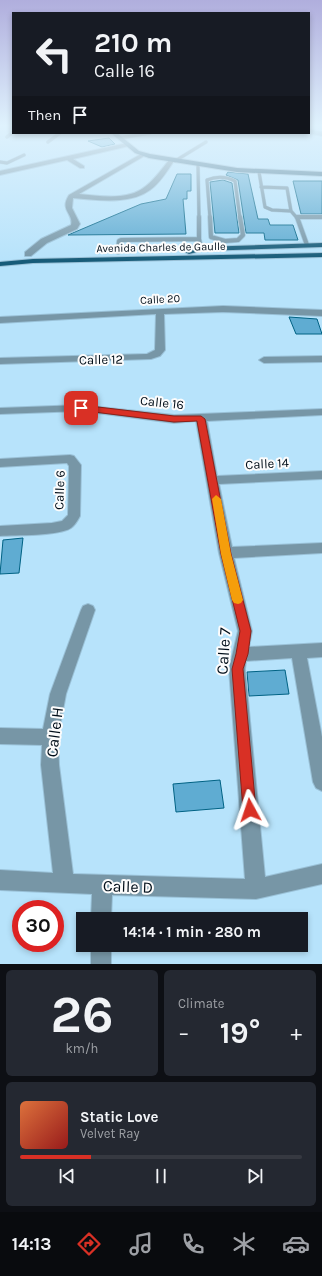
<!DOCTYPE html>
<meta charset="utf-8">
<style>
:root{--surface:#171b24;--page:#242831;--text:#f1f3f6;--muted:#9ea1a6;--line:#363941;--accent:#d93025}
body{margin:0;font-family:Karla,sans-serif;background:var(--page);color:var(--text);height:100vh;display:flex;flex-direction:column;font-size:15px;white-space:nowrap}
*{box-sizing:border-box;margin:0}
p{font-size:13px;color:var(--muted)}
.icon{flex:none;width:22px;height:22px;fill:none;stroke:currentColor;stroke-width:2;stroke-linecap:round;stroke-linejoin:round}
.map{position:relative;height:964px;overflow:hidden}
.drawer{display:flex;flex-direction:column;gap:6px;padding:6px;background:#0d0f14;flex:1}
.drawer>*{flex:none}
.banner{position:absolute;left:12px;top:12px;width:298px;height:122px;border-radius:0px;box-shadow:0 2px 6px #0003;background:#171b24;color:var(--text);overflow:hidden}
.speed{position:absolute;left:12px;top:900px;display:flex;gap:8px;font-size:20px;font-weight:700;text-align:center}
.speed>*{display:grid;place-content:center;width:52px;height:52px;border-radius:50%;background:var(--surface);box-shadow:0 2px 6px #0003;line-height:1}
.speed .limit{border:6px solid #d22;background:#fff;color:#111}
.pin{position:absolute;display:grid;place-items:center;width:34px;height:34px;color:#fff;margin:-17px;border-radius:8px;box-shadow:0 2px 6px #0006}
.me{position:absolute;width:44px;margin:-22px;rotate:355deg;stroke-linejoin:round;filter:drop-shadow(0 0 3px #0008)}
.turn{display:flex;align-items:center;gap:14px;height:84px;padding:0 16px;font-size:18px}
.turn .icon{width:52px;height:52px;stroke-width:2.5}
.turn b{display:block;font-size:28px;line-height:34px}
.then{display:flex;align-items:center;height:38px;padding:0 16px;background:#0003;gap:8px;font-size:15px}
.big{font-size:30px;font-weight:700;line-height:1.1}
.drawer .card{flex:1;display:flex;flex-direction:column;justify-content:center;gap:6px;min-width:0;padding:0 14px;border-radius:6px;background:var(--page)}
.drawer .dial{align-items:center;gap:0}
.dial b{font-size:52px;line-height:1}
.song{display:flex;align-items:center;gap:12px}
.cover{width:48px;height:48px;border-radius:6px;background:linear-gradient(135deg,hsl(20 70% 55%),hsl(0 70% 35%))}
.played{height:4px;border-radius:2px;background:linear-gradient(90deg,var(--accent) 25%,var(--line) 25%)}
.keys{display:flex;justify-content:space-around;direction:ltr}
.heat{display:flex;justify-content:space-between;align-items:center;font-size:22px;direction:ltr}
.drawer .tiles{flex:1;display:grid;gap:6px;grid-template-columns:1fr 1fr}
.card:last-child{grid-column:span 2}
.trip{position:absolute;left:76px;top:912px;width:232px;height:40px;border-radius:0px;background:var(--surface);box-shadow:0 2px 6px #0003;font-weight:700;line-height:40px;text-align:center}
.tab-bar{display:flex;height:64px;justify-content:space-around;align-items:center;background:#090b0e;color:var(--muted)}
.tab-bar .icon{width:28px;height:28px}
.tab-bar .selected{color:var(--accent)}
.tab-bar b{font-size:18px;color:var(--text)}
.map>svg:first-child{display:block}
</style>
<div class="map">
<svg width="322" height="964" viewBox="0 0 322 964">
<rect width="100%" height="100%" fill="#b7e3fb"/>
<path fill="#5facd2" stroke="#006284" d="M109,138L115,144L102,147L88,141Z
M228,172L248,174L258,219H268L270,225H293L298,240H265L264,233H246L238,180L226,175Z
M177,174H191V191H187V199H183L186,234L68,235L141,204L166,199Z
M223,180L232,183L239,233H215L210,182Z
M293,181H322V214H301Z
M289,317L317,319L322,334H296Z
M23,538L19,573L0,574L3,540Z
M285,670L289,694L249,696L247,672Z
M220,780L224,808L176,812L173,784Z"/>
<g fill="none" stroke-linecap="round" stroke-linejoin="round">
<defs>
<path id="lane-far1" d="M7,137L13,132
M120,138L150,133
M48,142L60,133
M175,161L206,142
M0,162L7,163L24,155
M198,165L199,218
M259,172L265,207L272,210L291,211
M261,187L287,188L291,211L297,218
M297,217H322
M210,218L207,180C217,176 225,176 235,181L240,218"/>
<path id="lane" d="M199,217V239L201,249
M210,217L211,237L225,241L238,240L243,235L240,217
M297,217L307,245
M297,217H322
M118,252L119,241L121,240L199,239"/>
<path id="street" d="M309,129L322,132V136L309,133Z
M127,143L130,145L129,146L73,159L84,166V168H80L67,160L0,175V171Z
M141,154L146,155L79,194C100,196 129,201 146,186C155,179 162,169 169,160L174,161C167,171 160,183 150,190C130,205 97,200 73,198L72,208L80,224L77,229L47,243L31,256H25V252L41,239L71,225C74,213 59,211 69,195Z
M223,306L322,310V316L223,312L164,314L165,350L160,356L151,359L0,364V358L147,354L155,350L156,314L0,323V317Z
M322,356V362L264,363L259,360L264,357Z
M81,405L174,415L322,409V415L207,421L217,476L322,471V479L219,484L232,547L322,543V553L234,558L252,631L249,647L322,643V657L307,658L322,737V791L316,788L313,782L292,658L246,661L245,669L265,877L322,864V884L256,899L112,895L111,919H91L92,894L0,890V870L53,873L41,765L42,745L0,744V728L43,729L50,694L81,610L83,606L88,604L93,606L95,610L66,694L58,737L59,765L73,874L245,879L229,669L238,631L219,553L196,421L174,423L81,411L0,414V408Z
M70,455L74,456L81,465L80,516C78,520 74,526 71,528C60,536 15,535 0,536V526L52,523L62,521L68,515L69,466L67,463L0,467V459Z
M91,945H111V964H91Z"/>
<path id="secondary" d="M111,133H117L139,151L150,154L237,168L322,172V176L237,172L149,158L135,153Z"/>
<path id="primary" d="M322,243V247L201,251L189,254L185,252L201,247Z
M322,253V257L33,263L0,266V262L33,259Z"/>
</defs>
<use href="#lane-far1" stroke="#9ac1d7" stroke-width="4"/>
<use href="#lane" stroke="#9ac1d7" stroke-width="5.5"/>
<use href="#street" stroke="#9ac1d7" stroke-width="2"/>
<use href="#secondary" stroke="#9ac1d7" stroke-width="2"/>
<use href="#primary" stroke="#9ac1d7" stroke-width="2"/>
<use href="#lane-far1" stroke="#7796a6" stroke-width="3"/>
<use href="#lane" stroke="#7796a6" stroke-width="4"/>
<use href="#street" fill="#7796a6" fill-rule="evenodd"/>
<use href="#secondary" fill="#44738b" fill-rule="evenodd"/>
<use href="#primary" fill="#175b78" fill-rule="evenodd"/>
</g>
<linearGradient id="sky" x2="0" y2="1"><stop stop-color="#b0aedd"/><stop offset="0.48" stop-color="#dff2fd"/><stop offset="1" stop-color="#dff2fd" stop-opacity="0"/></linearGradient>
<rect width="322" height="261" fill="url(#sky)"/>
<path fill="#d93025" stroke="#8d1f18" d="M81,405L174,416H201L205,419L231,554L251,631L248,654L243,669L256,810L254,815L250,817L245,815L243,810L232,669L236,654L240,631L221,554L197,421L174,422L78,410V406Z"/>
<path fill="#f59e0b" d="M216,495L221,499L231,554L243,600L241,603L238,604L234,603L232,600L221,554L212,499Z"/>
<g text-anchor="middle" stroke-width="4" stroke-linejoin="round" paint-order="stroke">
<g font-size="11" fill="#000e19" stroke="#fcfcfc">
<text transform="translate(161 247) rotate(-1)" y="4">Avenida Charles de Gaulle</text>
<text transform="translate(160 299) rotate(-3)" y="4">Calle 20</text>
</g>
<g font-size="13" fill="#000e19" stroke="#fcfcfc">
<text transform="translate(101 359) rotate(-1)" y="5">Calle 12</text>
<text transform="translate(162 402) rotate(6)" y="5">Calle 16</text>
<text transform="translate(267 463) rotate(-3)" y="5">Calle 14</text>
<text transform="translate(59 490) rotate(-88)" y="5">Calle 6</text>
</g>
<g font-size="16" fill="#000e19" stroke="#fcfcfc">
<text transform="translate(223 651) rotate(-86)" y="6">Calle 7</text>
<text transform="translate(54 732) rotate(-83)" y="6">Calle H</text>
<text transform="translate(128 886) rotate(2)" y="6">Calle D</text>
</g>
</g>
</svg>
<div class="speed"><div class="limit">30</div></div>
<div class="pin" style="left:81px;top:408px;background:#d93025"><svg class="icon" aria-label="arrive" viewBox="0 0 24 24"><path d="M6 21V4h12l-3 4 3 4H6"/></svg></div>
<svg class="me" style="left:250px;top:810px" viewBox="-20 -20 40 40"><path d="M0-17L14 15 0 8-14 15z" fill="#d93025" stroke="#fff" stroke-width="4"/></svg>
<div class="trip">14:14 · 1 min · 280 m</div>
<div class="banner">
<div class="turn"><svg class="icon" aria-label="left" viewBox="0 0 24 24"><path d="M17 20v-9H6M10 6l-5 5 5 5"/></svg><div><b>210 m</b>Calle 16</div></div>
<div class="then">Then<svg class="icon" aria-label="arrive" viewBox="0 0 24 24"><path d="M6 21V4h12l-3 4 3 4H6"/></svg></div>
</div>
</div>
<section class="drawer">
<div class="tiles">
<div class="card dial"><b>26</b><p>km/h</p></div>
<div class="card"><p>Climate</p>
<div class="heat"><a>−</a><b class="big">19°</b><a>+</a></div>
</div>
<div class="card">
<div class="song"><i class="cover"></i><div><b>Static Love</b><p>Velvet Ray</p></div></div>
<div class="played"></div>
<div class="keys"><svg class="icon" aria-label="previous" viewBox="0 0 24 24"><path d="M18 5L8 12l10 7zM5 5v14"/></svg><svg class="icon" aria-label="pause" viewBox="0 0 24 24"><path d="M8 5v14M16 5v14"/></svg><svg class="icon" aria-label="next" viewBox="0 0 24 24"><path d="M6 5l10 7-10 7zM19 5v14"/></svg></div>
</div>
</div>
</section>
<nav class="tab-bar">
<b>14:13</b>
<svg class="icon selected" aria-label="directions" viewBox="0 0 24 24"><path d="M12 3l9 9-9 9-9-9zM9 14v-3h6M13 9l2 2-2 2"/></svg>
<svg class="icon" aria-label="music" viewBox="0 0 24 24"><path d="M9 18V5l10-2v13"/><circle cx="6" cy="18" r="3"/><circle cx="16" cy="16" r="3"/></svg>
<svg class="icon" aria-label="phone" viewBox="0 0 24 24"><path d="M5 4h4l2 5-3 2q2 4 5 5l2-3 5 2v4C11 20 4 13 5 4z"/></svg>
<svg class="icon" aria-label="climate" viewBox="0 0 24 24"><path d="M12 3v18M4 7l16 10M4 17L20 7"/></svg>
<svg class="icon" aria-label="car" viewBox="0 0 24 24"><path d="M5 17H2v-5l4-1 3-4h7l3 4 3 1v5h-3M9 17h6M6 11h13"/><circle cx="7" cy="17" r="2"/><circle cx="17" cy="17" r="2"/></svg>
</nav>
